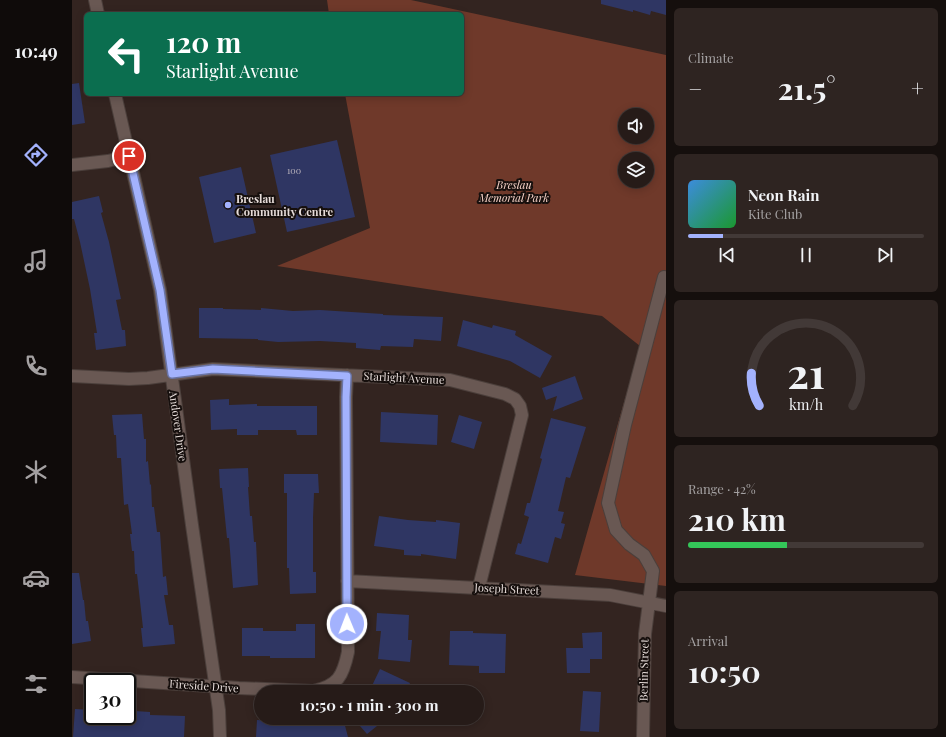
<!DOCTYPE html>
<meta charset="utf-8">
<style>
:root{--surface:#261b18;--page:#2e2421;--text:#f1f3f6;--muted:#a4a1a2;--line:#423937;--accent:#a3b2fd}
body{margin:0;font-family:"Playfair Display",serif;background:var(--page);color:var(--text);height:100vh;display:flex;flex-direction:column;font-size:15px;white-space:nowrap}
*{box-sizing:border-box;margin:0}
p{font-size:13px;color:var(--muted)}
.icon{flex:none;width:22px;height:22px;fill:none;stroke:currentColor;stroke-width:2;stroke-linecap:round;stroke-linejoin:round}
.map{position:relative;flex:1;overflow:hidden}
.sheet{display:flex;flex-direction:column;gap:8px;padding:8px;background:#150f0d;width:280px}
.sheet>*{flex:none}
.top-card{position:absolute;left:12px;top:12px;width:380px;height:84px;border-radius:6px;box-shadow:0 2px 10px #0003,0 0 0 1px var(--line);background:#0b6e4f;color:#fff;overflow:hidden}
.fabs{position:absolute;left:546px;top:108px;display:grid;gap:8px}
.fabs a{display:grid;place-items:center;width:36px;height:36px;border-radius:50%;background:var(--surface);box-shadow:0 2px 10px #0003,0 0 0 1px var(--line);font-size:20px}
.speed{position:absolute;left:12px;top:673px;display:flex;gap:8px;font-size:20px;font-weight:700;text-align:center}
.speed>*{display:grid;place-content:center;width:52px;height:52px;border-radius:50%;background:var(--surface);box-shadow:0 2px 10px #0003,0 0 0 1px var(--line);line-height:1}
.speed .limit{border:2px solid #111;border-radius:6px;background:#fff;color:#111}
.pin{position:absolute;display:grid;place-items:center;width:34px;height:34px;color:#fff;margin:-17px;border:2px solid #fff;border-radius:50%;box-shadow:0 1px 4px #0007}
.me{position:absolute;width:44px;margin:-22px;rotate:359deg;stroke-linejoin:round;filter:drop-shadow(0 0 3px #0008)}
.turn{display:flex;align-items:center;gap:14px;height:84px;padding:0 16px;font-size:18px}
.turn .icon{width:52px;height:52px;stroke-width:2.5}
.turn b{display:block;font-size:28px;line-height:34px}
.big{font-size:30px;font-weight:700;line-height:1.1}
.sheet .widget{flex:1;display:flex;flex-direction:column;justify-content:center;gap:6px;min-width:0;padding:0 14px;border-radius:6px;background:var(--page)}
.sheet .dial{align-items:center;gap:0}
.dial svg{height:104px;overflow:visible;fill:none;stroke:var(--line);stroke-width:7;stroke-linecap:round;text-anchor:middle}
.dial text{fill:var(--text);stroke:none}
.song{display:flex;align-items:center;gap:12px}
.cover{width:48px;height:48px;border-radius:6px;background:linear-gradient(135deg,hsl(210 70% 55%),hsl(130 70% 35%))}
.played{height:4px;border-radius:2px;background:linear-gradient(90deg,var(--accent) 15%,var(--line) 15%)}
.keys{display:flex;justify-content:space-around;direction:ltr}
.heat{display:flex;justify-content:space-between;align-items:center;font-size:22px;direction:ltr}
.charge{height:6px;border-radius:3px;background:linear-gradient(90deg,#34c759 42%,var(--line) 0)}
.trip{position:absolute;left:182px;top:685px;width:230px;height:40px;border-radius:20px;background:var(--surface);box-shadow:0 2px 10px #0003,0 0 0 1px var(--line);font-weight:700;line-height:40px;text-align:center}
main{display:flex;flex:1;min-height:0}
.dock{display:flex;flex-direction:column;width:72px;justify-content:space-around;align-items:center;background:#0f0b0a;color:var(--muted)}
.dock .icon{width:28px;height:28px}
.dock .active{color:var(--accent)}
.dock b{font-size:18px;color:var(--text)}
.map>svg:first-child{display:block}
</style>
<main>
<nav class="dock">
<b>10:49</b>
<svg class="icon active" aria-label="directions" viewBox="0 0 24 24"><path d="M12 3l9 9-9 9-9-9zM9 14v-3h6M13 9l2 2-2 2"/></svg>
<svg class="icon" aria-label="music" viewBox="0 0 24 24"><path d="M9 18V5l10-2v13"/><circle cx="6" cy="18" r="3"/><circle cx="16" cy="16" r="3"/></svg>
<svg class="icon" aria-label="phone" viewBox="0 0 24 24"><path d="M5 4h4l2 5-3 2q2 4 5 5l2-3 5 2v4C11 20 4 13 5 4z"/></svg>
<svg class="icon" aria-label="climate" viewBox="0 0 24 24"><path d="M12 3v18M4 7l16 10M4 17L20 7"/></svg>
<svg class="icon" aria-label="car" viewBox="0 0 24 24"><path d="M5 17H2v-5l4-1 3-4h7l3 4 3 1v5h-3M9 17h6M6 11h13"/><circle cx="7" cy="17" r="2"/><circle cx="17" cy="17" r="2"/></svg>
<svg class="icon" aria-label="filters" viewBox="0 0 24 24"><path d="M4 7h16M4 17h16"/><circle cx="9" cy="7" r="2"/><circle cx="15" cy="17" r="2"/></svg>
</nav>
<div class="map">
<svg width="594" height="737" viewBox="0 0 594 737">
<rect width="100%" height="100%" fill="#332420"/>
<path fill="#6f392a" fill-rule="evenodd" d="M255,0H339L594,55V586L503,575L568,346L530,316L205,266L298,228L273,94H390V14H257ZM553,115H575V137H553ZM553,159H575V181H553Z"/>
<path fill="#2f3663" d="M529,0H594V15L579,11L578,15L561,10V12L529,4Z
M7,83L13,123L0,125V84Z
M265,140L283,217L215,232L198,155Z
M169,167L184,233L142,243L127,177Z
M27,196L31,212L29,213L37,242L49,299L44,300L50,330H53L54,346L24,350L22,333H25L18,289L8,242L2,219H0V202Z
M127,308H151V309L189,310V308L221,311L248,310L311,314V315L371,317L369,341L342,339L341,347L309,346L308,350L284,348V343L248,341L206,342L186,340V339L127,338Z
M391,320L420,328L421,325L444,331L443,335L480,356L468,378L438,361L385,346Z
M503,376L511,399L481,411L485,396L474,400L470,388Z
M157,399V405L185,404V406H245V435H225L224,430H186V435H165V429L139,430L138,400Z
M309,412L366,415L365,445L308,442Z
M70,414L72,439H74V462L76,461L78,485L79,484L80,507H82L85,532H88L91,577L94,576L96,595H92L97,625H101L103,644L71,647L69,628H71L65,574H63L62,551H60L58,534H60L56,504L52,505L49,458H45L44,435H42L40,415Z
M387,415L410,422L402,449L379,442Z
M479,418L514,427L498,478L494,477L486,511L492,512L489,523L493,524L489,539L483,537L476,563L443,554L446,543L449,544L457,517L452,515L455,503H458L470,459L468,458Z
M176,468L177,487H176L178,516H180L182,542H184L186,585L161,588L157,538H155L150,488H148L147,469Z
M212,474H246L247,493H242L241,518V572H244V593L218,594L217,568H215V493H212Z
M307,516L336,520L364,522V520L388,523L384,559L349,554V556L332,555V550L302,546Z
M0,573H7L11,600H12L14,621H16L19,641L0,644Z
M305,613L337,615L336,640H340L338,662L306,659L309,631H304Z
M224,624H243V658H198V656H170V628H191V631H224Z
M378,631H401V633L434,634L433,673H407V666L377,665Z
M530,632V659H518V673H495L494,648H511L510,633Z
M308,669L338,683L334,692H297Z
M511,691L529,692L527,732L508,731Z
M3,709L21,710V716H63V711L78,712V715L113,716L112,737H1Z
M255,718H271L276,737H184L185,720L235,723Z
M281,718H315L295,734Z"/>
<g fill="none" stroke-linecap="round" stroke-linejoin="round">
<defs>
<path id="minor" d="M23,0L26,14
M43,94L88,290L120,525L147,710L148,737
M0,165L36,161L57,156
M0,376L57,379L76,378L141,369L378,380L433,394L443,399L448,406L450,415L407,587
M275,581L538,595L594,606
M0,677L167,688L241,691C266,686 271,676 276,652L274,397L275,375
M571,737L573,634L581,571L572,555L557,544L544,530L536,503L553,425L592,277"/>
</defs>
<use href="#minor" stroke="#4b3f3b" stroke-width="14"/>
<use href="#minor" stroke="#695853" stroke-width="12"/>
</g>
<g fill="none" stroke-linecap="round" stroke-linejoin="round">
<defs>
<path id="route" d="M57,156L88,290L100,374L141,369L275,376L274,397L275,624"/>
</defs>
<use href="#route" stroke="#6a74a4" stroke-width="10"/>
<use href="#route" stroke="#a3b2fd" stroke-width="7"/>
</g>
<circle fill="#a3b2fd" stroke="#160f0d" stroke-width="1.5" cx="156" cy="205" r="4"/>
<g text-anchor="middle" stroke-width="4" stroke-linejoin="round" paint-order="stroke">
<g font-size="9" fill="#b8b2bc">
<text x="222" y="174">100</text>
</g>
<g font-size="11" font-style="italic" fill="#f6d2c7" stroke="#160f0d">
<text x="442" y="189">Breslau<tspan x="442" dy="13">Memorial Park</tspan></text>
</g>
<g font-size="11" font-weight="bold" fill="#e6dcd9" stroke="#160f0d" text-anchor="start">
<text x="164" y="203">Breslau<tspan x="164" dy="13">Community Centre</tspan></text>
</g>
<g font-size="11" fill="#e6dcd9" stroke="#160f0d">
<text transform="translate(332 378) rotate(3)" y="4">Starlight Avenue</text>
<text transform="translate(106 426) rotate(82)" y="4">Andover Drive</text>
<text transform="translate(435 589) rotate(3)" y="4">Joseph Street</text>
<text transform="translate(572 670) rotate(-89)" y="4">Berlin Street</text>
<text transform="translate(132 686) rotate(4)" y="4">Fireside Drive</text>
</g>
</g>
</svg>
<div class="fabs">
<a><svg class="icon" aria-label="sound" viewBox="0 0 24 24"><path d="M4 9h4l5-4v14l-5-4H4zM17 9q2 3 0 6"/></svg></a>
<a><svg class="icon" aria-label="layers" viewBox="0 0 24 24"><path d="M12 4l9 5-9 5-9-5zM3 14l9 5 9-5"/></svg></a>
</div>
<div class="speed"><div class="limit">30</div></div>
<div class="pin" style="left:57px;top:156px;background:#d93025"><svg class="icon" aria-label="arrive" viewBox="0 0 24 24"><path d="M6 21V4h12l-3 4 3 4H6"/></svg></div>
<svg class="me" style="left:275px;top:624px" viewBox="-20 -20 40 40"><circle r="17" fill="#a3b2fd" stroke="#fff" stroke-width="3"/><path d="M0-11L8 9 0 5-8 9z" fill="#fff"/></svg>
<div class="trip">10:50 · 1 min · 300 m</div>
<div class="top-card">
<div class="turn"><svg class="icon" aria-label="left" viewBox="0 0 24 24"><path d="M17 20v-9H6M10 6l-5 5 5 5"/></svg><div><b>120 m</b>Starlight Avenue</div></div>
</div>
</div>
<section class="sheet">
<div class="widget"><p>Climate</p>
<div class="heat"><a>−</a><b class="big">21.5°</b><a>+</a></div>
</div>
<div class="widget">
<div class="song"><i class="cover"></i><div><b>Neon Rain</b><p>Kite Club</p></div></div>
<div class="played"></div>
<div class="keys"><svg class="icon" aria-label="previous" viewBox="0 0 24 24"><path d="M18 5L8 12l10 7zM5 5v14"/></svg><svg class="icon" aria-label="pause" viewBox="0 0 24 24"><path d="M8 5v14M16 5v14"/></svg><svg class="icon" aria-label="next" viewBox="0 0 24 24"><path d="M6 5l10 7-10 7zM19 5v14"/></svg></div>
</div>
<div class="widget dial"><svg viewBox="0 0 100 80">
<path d="M14 69A42 42 0 1 1 86 69"/>
<path d="M14 69A42 42 0 0 1 8 44" stroke="#a3b2fd"/>
<text x="50" y="56" font-size="32" font-weight="700">21</text>
<text x="50" y="72" font-size="11">km/h</text>
</svg></div>
<div class="widget"><p>Range · 42%</p><b class="big">210 km</b><div class="charge"></div></div>
<div class="widget"><p>Arrival</p><b class="big">10:50</b></div>
</section>
</main>
